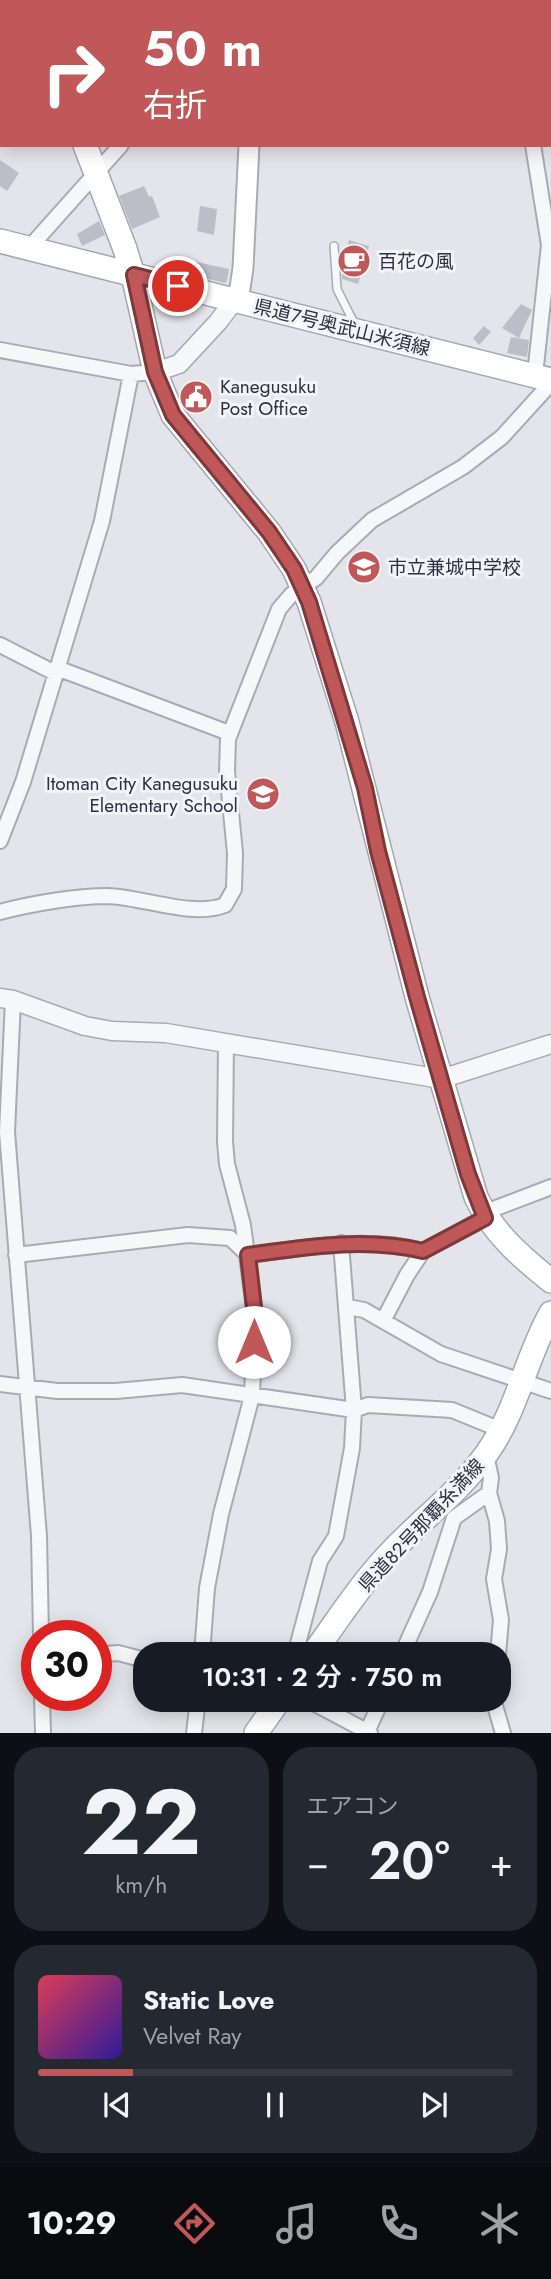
<!DOCTYPE html>
<html lang="ja">
<meta charset="utf-8">
<style>
:root{--surface:#171b24;--page:#242831;--text:#f1f3f6;--muted:#9ea1a6;--line:#363941;--accent:#c05759}
body{margin:0;font-family:Jost,"Noto Sans JP",sans-serif;background:var(--page);color:var(--text);height:100vh;display:flex;flex-direction:column;font-size:26px;white-space:nowrap}
*{box-sizing:border-box;margin:0}
p{font-size:23px;color:var(--muted)}
.icon{flex:none;width:38px;height:38px;fill:none;stroke:currentColor;stroke-width:2;stroke-linecap:round;stroke-linejoin:round}
.map{position:relative;height:1733px;overflow:hidden}
.drawer{display:flex;flex-direction:column;gap:14px;padding:14px;background:#0d0f14;flex:1}
.drawer>*{flex:none}
.banner{position:absolute;left:0px;top:0px;width:551px;height:147px;box-shadow:0 4px 18px #0003;background:#c05759;color:#fff;overflow:hidden}
.speed{position:absolute;left:21px;top:1620px;display:flex;gap:14px;font-size:35px;font-weight:700;text-align:center}
.speed>*{display:grid;place-content:center;width:91px;height:91px;border-radius:50%;background:var(--surface);box-shadow:0 4px 18px #0003;line-height:1}
.speed .limit{border:10px solid #d22;background:#fff;color:#111}
.pin{position:absolute;display:grid;place-items:center;width:60px;height:60px;color:#fff;margin:-30px;border:4px solid #fff;border-radius:50%;box-shadow:0 2px 7px #0007}
.me{position:absolute;width:77px;margin:-38px;rotate:0deg;stroke-linejoin:round;filter:drop-shadow(0 0 5px #0008)}
.turn{display:flex;align-items:center;gap:24px;height:147px;padding:0 28px;font-size:32px}
.turn .icon{width:91px;height:91px;stroke-width:2.5}
.turn b{display:block;font-size:49px;line-height:60px}
.big{font-size:52px;font-weight:600;line-height:1.1}
.drawer .tile{flex:1;display:flex;flex-direction:column;justify-content:center;gap:10px;min-width:0;padding:0 24px;border-radius:28px;background:var(--page)}
.drawer .dial{align-items:center;gap:0}
.dial b{font-size:91px;line-height:1}
.song{display:flex;align-items:center;gap:21px}
.cover{width:84px;height:84px;border-radius:10px;background:linear-gradient(135deg,hsl(350 70% 55%),hsl(250 70% 35%))}
.played{height:7px;border-radius:4px;background:linear-gradient(90deg,var(--accent) 20%,var(--line) 20%)}
.keys{display:flex;justify-content:space-around;direction:ltr}
.heat{display:flex;justify-content:space-between;align-items:center;font-size:38px;direction:ltr}
.drawer .tiles{flex:1;display:grid;gap:14px;grid-template-columns:1fr 1fr}
.tile:last-child{grid-column:span 2}
.trip{position:absolute;left:133px;top:1642px;width:378px;height:70px;border-radius:28px;background:var(--surface);box-shadow:0 4px 18px #0003;font-weight:600;line-height:70px;text-align:center}
.tab-bar{display:flex;height:112px;justify-content:space-around;align-items:center;background:#090b0e;color:var(--muted)}
.tab-bar .icon{width:49px;height:49px}
.tab-bar .active{color:var(--accent)}
.tab-bar b{font-size:32px;color:var(--text)}
.map>svg:first-child{display:block}
</style>
<div class="map">
<svg width="551" height="1733" viewBox="0 0 551 1733">
<rect width="100%" height="100%" fill="#e4e5ea"/>
<path fill="#bbbec6" d="M0,160L19,173L7,191L0,186Z
M144,186L149,197L152,196L160,217L132,229L119,196Z
M200,206L217,209L214,235L197,231Z
M99,221L105,235L82,246L77,234Z
M349,240L369,246L358,284L342,279V268Z
M192,261L229,269L227,281L225,283L189,274Z
M521,304L532,310L519,338L502,328Z
M484,326L491,332L479,345L473,338Z
M511,337L529,340L527,357L507,353Z"/>
<g fill="none" stroke-linecap="round" stroke-linejoin="round">
<defs>
<path id="service" d="M334,246L337,289L355,325"/>
<path id="minor" d="M331,0L333,2
M550,24H551
M533,145L549,245L535,375
M29,248L121,145
M0,350L131,374L155,372
M0,645L55,673
M57,668L229,733
M0,841L23,782L102,521L131,374
M0,912C29,904 77,896 107,896C144,897 192,918 225,905L234,889L235,853L227,771L228,739L279,609L291,595L316,578L337,553L372,520L463,467L502,437L551,383
M13,1000L7,1132L39,1536L41,1636
M483,1213L551,1187
M16,1255L188,1235L230,1238L248,1255
M248,1255C306,1248 365,1236 423,1251
M348,1307L364,1310L441,1354L551,1391
M383,1321L407,1275L423,1251L486,1218
M0,1384L57,1391H116L182,1385L354,1410L368,1405L452,1410L501,1430
M486,1455L491,1478L489,1493L497,1521L499,1549L494,1579L501,1620L498,1654
M202,1654L207,1588L221,1514L252,1396L255,1316L243,1225L227,1164L225,1142L226,1042
M298,1654L296,1651L320,1561L336,1536L352,1448L354,1410L341,1243
M402,1654L430,1592L454,1518L489,1493
M96,1655L118,1653L145,1660
M42,1696L43,1733
M306,1699L370,1733
M493,1699L503,1733
M367,1732L382,1699
M194,1733L198,1699"/>
<path id="tertiary" d="M155,372L179,364L218,322L234,301
M0,998L13,1000L85,1026L112,1031L166,1033L441,1079L551,1044"/>
<path id="secondary" d="M255,2V0
M234,301L240,288L243,268L249,145"/>
<path id="primary" d="M10,0L11,2
M85,145L125,249L133,275L155,372L173,415L269,532L294,569L309,602L347,722L417,997L476,1197C493,1233 521,1257 551,1281
M0,241L551,380
M313,1654C335,1624 355,1592 380,1564C414,1524 456,1497 487,1453C517,1411 526,1357 551,1313
M256,1733L280,1699"/>
</defs>
<use href="#service" stroke="#a9abb4" stroke-width="10"/>
<use href="#minor" stroke="#a9abb4" stroke-width="18"/>
<use href="#tertiary" stroke="#a9abb4" stroke-width="21"/>
<use href="#secondary" stroke="#a9abb4" stroke-width="23"/>
<use href="#primary" stroke="#a4a8b4" stroke-width="26"/>
<use href="#service" stroke="#f6f7f9" stroke-width="7"/>
<use href="#minor" stroke="#f6f7f9" stroke-width="14"/>
<use href="#tertiary" stroke="#f6f7f9" stroke-width="18"/>
<use href="#secondary" stroke="#fff" stroke-width="19"/>
<use href="#primary" stroke="#fff" stroke-width="23"/>
</g>
<g fill="none" stroke-linecap="round" stroke-linejoin="round">
<defs>
<path id="route" d="M178,286L134,275L155,372L173,415L269,532L294,569L309,602L365,788L378,851L417,997L468,1174L485,1218L423,1251C365,1237 306,1247 248,1255L255,1316L254,1342"/>
</defs>
<use href="#route" stroke="#7d393a" stroke-width="18"/>
<use href="#route" stroke="#c05759" stroke-width="12"/>
</g>
<defs>
<symbol id="cafe-disc" viewBox="-11 -11 22 22"><circle r="9.5" fill="#c05759" stroke="#f3f4f7"/><path d="M-5.5-4.5H6V0H3Q3 3.5 0 3.5H-2.5Q-5.5 3.5-5.5 0ZM3-3.2v2h1.7v-2ZM-6 4.5H4V6H-6Z" fill="#fff"/></symbol>
<symbol id="civic-disc" viewBox="-11 -11 22 22"><circle r="9.5" fill="#c05759" stroke="#f3f4f7"/><path d="M-.6-6.5H3V-4.5H.6V-3L4-1V1h2V6H-6V1h2V-1L-.6-3ZM-1.2 2.5V6h2.4V2.5Z" fill="#fff"/></symbol>
<symbol id="school-disc" viewBox="-11 -11 22 22"><circle r="9.5" fill="#c05759" stroke="#f3f4f7"/><path d="M0-5L7-2L0 1L-7-2ZM-4 1L0 2.5L4 1V4Q0 6-4 4Z" fill="#fff"/></symbol>
</defs>
<g fill-rule="evenodd">
<use href="#cafe-disc" x="335" y="242" width="38" height="38"/>
<use href="#civic-disc" x="177" y="378" width="38" height="38"/>
<use href="#school-disc" x="345" y="548" width="38" height="38"/>
<use href="#school-disc" x="244" y="775" width="38" height="38"/>
</g>
<g text-anchor="middle" stroke-width="6" stroke-linejoin="round" paint-order="stroke">
<g font-size="19" fill="#2d3141" stroke="#f3f4f7" text-anchor="start">
<text x="378" y="268">百花の風</text>
<text x="220" y="393">Kanegusuku<tspan x="220" dy="22">Post Office</tspan></text>
<text x="388" y="574">市立兼城中学校</text>
<text x="238" y="790" text-anchor="end">Itoman City Kanegusuku<tspan x="238" dy="22">Elementary School</tspan></text>
</g>
<g font-size="19" fill="#2d3141" stroke="#f3f4f7">
<text transform="translate(342 327) rotate(14)" y="7">県道7号奥武山米須線</text>
<text transform="translate(421 1525) rotate(-47)" y="7">県道82号那覇糸満線</text>
</g>
</g>
</svg>
<div class="speed"><div class="limit">30</div></div>
<div class="pin" style="left:178px;top:286px;background:#d93025"><svg class="icon" aria-label="arrive" viewBox="0 0 24 24"><path d="M6 21V4h12l-3 4 3 4H6"/></svg></div>
<svg class="me" style="left:254px;top:1342px" viewBox="-20 -20 40 40"><circle r="19" fill="#fff"/><path d="M0-13L10 11 0 6-10 11z" fill="#c05759"/></svg>
<div class="trip">10:31 · 2 分 · 750 m</div>
<div class="banner">
<div class="turn"><svg class="icon" aria-label="right" viewBox="0 0 24 24"><path d="M7 20v-9h11M14 6l5 5-5 5"/></svg><div><b>50 m</b>右折</div></div>
</div>
</div>
<section class="drawer">
<div class="tiles">
<div class="tile dial"><b>22</b><p>km/h</p></div>
<div class="tile"><p>エアコン</p>
<div class="heat"><a>−</a><b class="big">20°</b><a>+</a></div>
</div>
<div class="tile">
<div class="song"><i class="cover"></i><div><b>Static Love</b><p>Velvet Ray</p></div></div>
<div class="played"></div>
<div class="keys"><svg class="icon" aria-label="previous" viewBox="0 0 24 24"><path d="M18 5L8 12l10 7zM5 5v14"/></svg><svg class="icon" aria-label="pause" viewBox="0 0 24 24"><path d="M8 5v14M16 5v14"/></svg><svg class="icon" aria-label="next" viewBox="0 0 24 24"><path d="M6 5l10 7-10 7zM19 5v14"/></svg></div>
</div>
</div>
</section>
<nav class="tab-bar">
<b>10:29</b>
<svg class="icon active" aria-label="directions" viewBox="0 0 24 24"><path d="M12 3l9 9-9 9-9-9zM9 14v-3h6M13 9l2 2-2 2"/></svg>
<svg class="icon" aria-label="music" viewBox="0 0 24 24"><path d="M9 18V5l10-2v13"/><circle cx="6" cy="18" r="3"/><circle cx="16" cy="16" r="3"/></svg>
<svg class="icon" aria-label="phone" viewBox="0 0 24 24"><path d="M5 4h4l2 5-3 2q2 4 5 5l2-3 5 2v4C11 20 4 13 5 4z"/></svg>
<svg class="icon" aria-label="climate" viewBox="0 0 24 24"><path d="M12 3v18M4 7l16 10M4 17L20 7"/></svg>
</nav>
